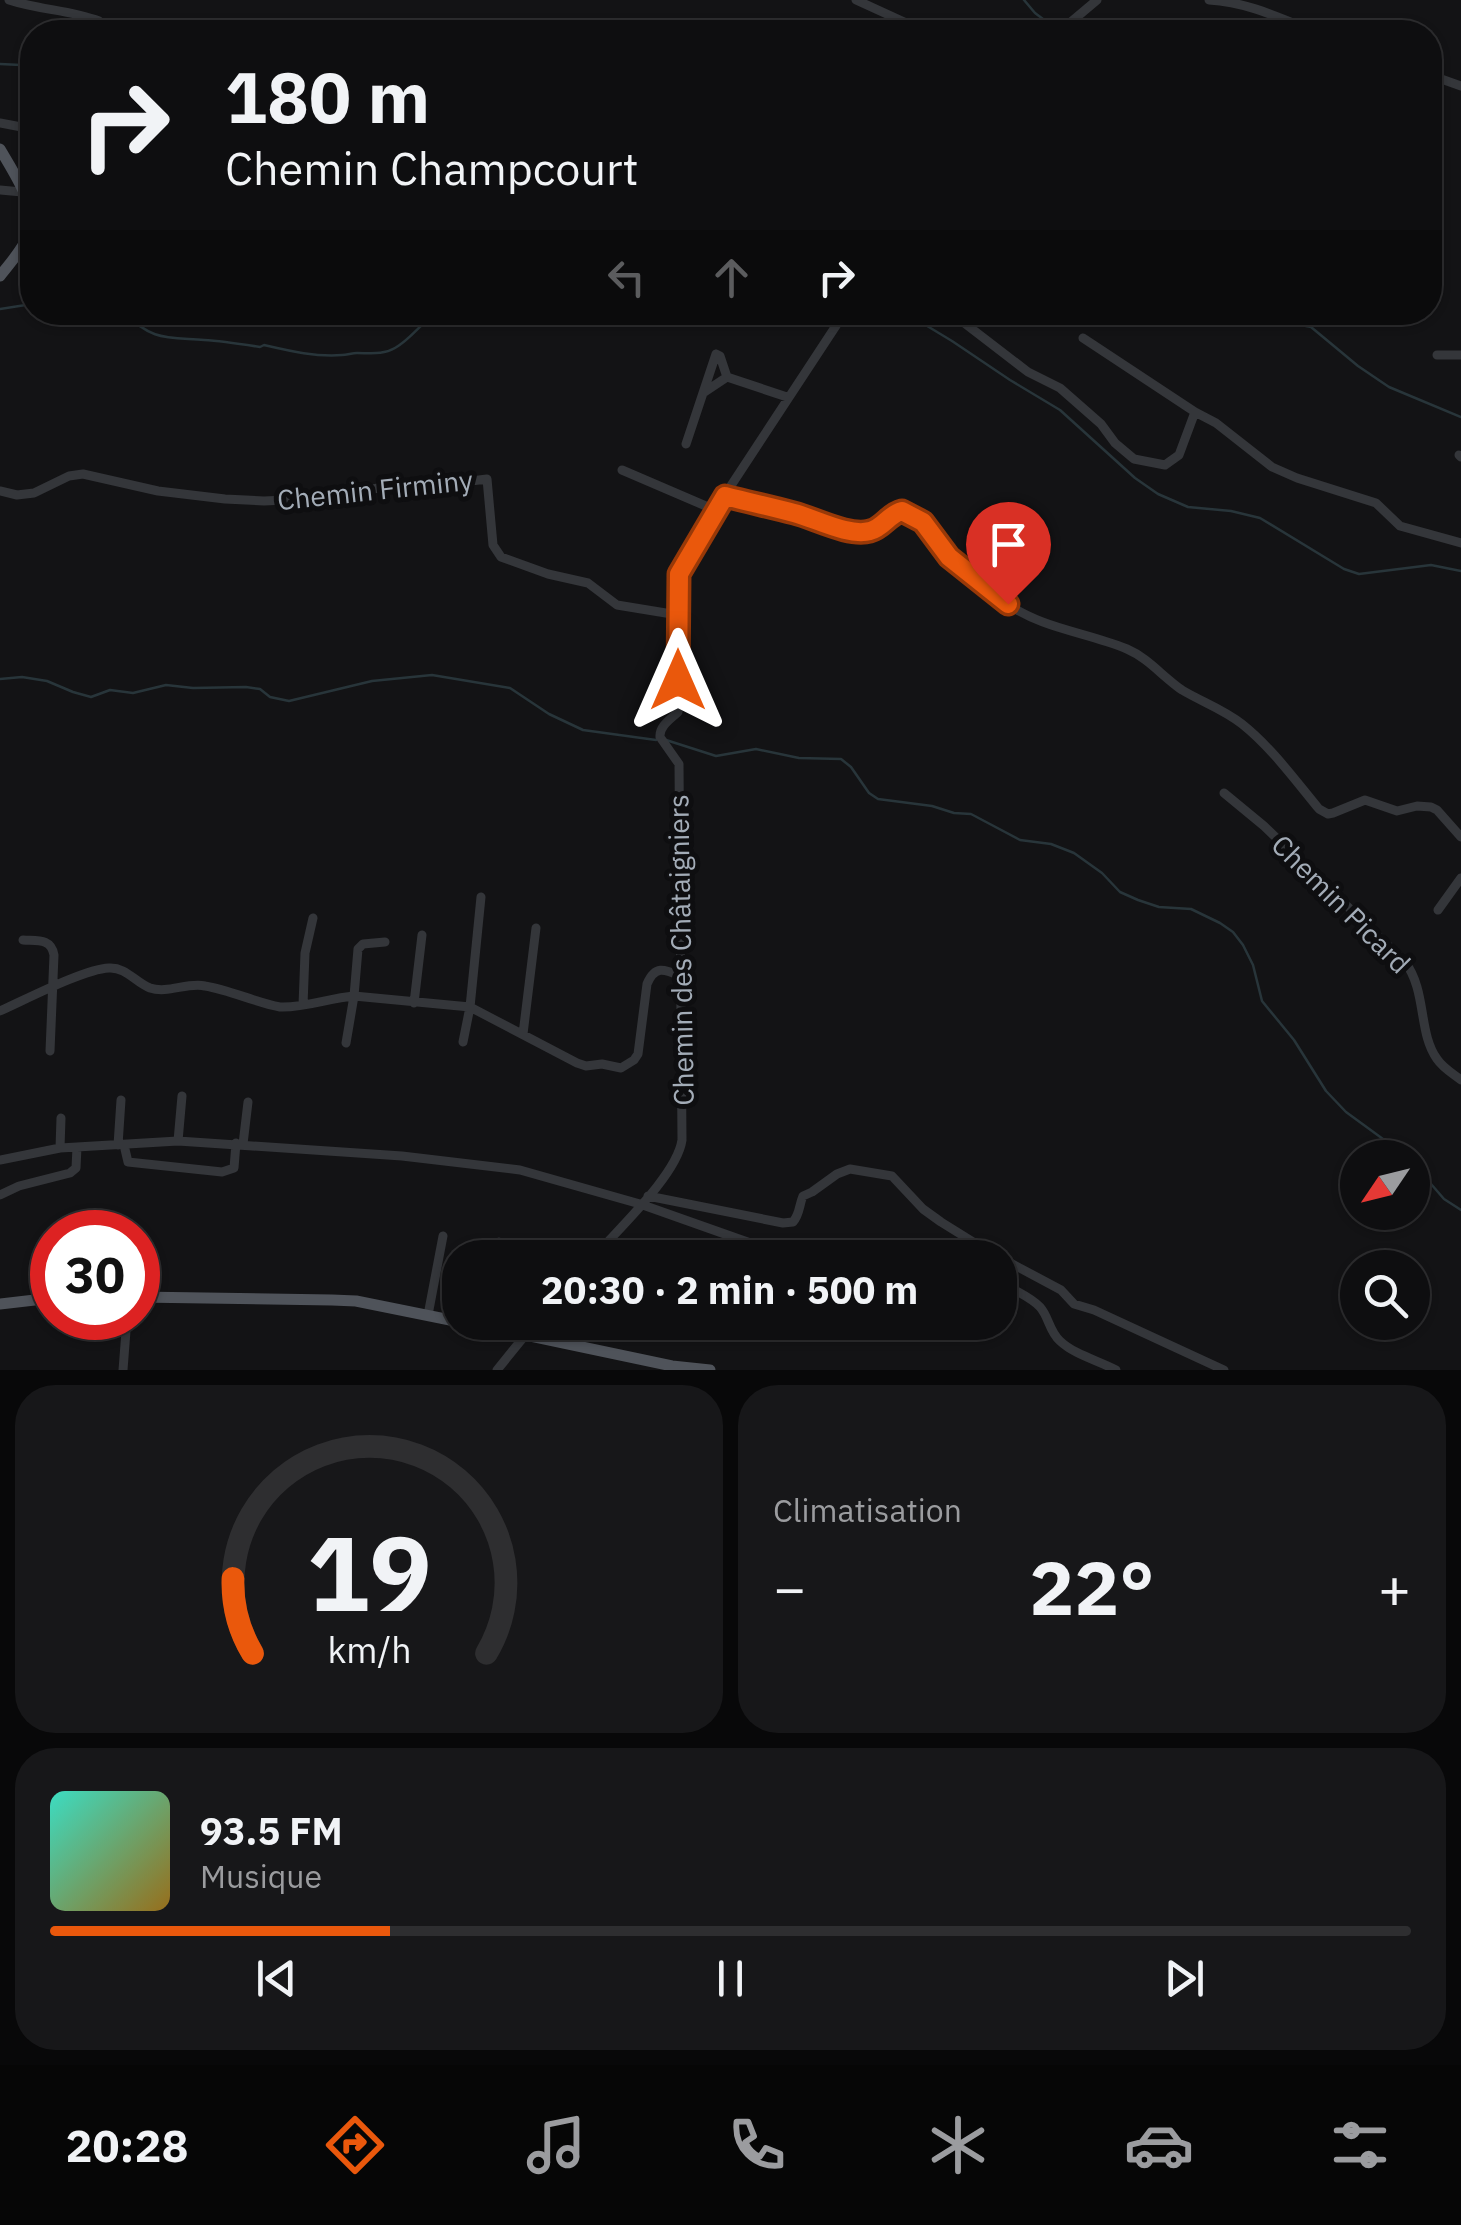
<!DOCTYPE html>
<html lang="fr">
<meta charset="utf-8">
<style>
:root{--surface:#0e0e10;--page:#171719;--text:#f1f3f6;--muted:#9b9c9f;--line:#2e2e30;--accent:#ea580c}
body{margin:0;font-family:"IBM Plex Sans",sans-serif;background:var(--page);color:var(--text);height:100vh;display:flex;flex-direction:column;font-size:38px;white-space:nowrap}
*{box-sizing:border-box;margin:0}
p{font-size:32px;color:var(--muted)}
.icon{flex:none;width:55px;height:55px;fill:none;stroke:currentColor;stroke-width:2;stroke-linecap:round;stroke-linejoin:round}
.map{position:relative;height:1370px;overflow:hidden}
.panel{display:flex;flex-direction:column;gap:15px;padding:15px;background:#080809;flex:1}
.panel>*{flex:none}
.hud{position:absolute;left:20px;top:20px;width:1422px;height:305px;border-radius:40px;box-shadow:0 2px 8px #0004,0 0 0 2px var(--line);background:#0e0e10;color:var(--text);overflow:hidden}
.needle{width:65px;rotate:235deg}
.buttons{position:absolute;left:1340px;top:1140px;display:grid;gap:20px}
.buttons a{display:grid;place-items:center;width:90px;height:90px;border-radius:50%;background:var(--surface);box-shadow:0 2px 8px #0004,0 0 0 2px var(--line);font-size:50px}
.speed{position:absolute;left:30px;top:1210px;display:flex;gap:20px;font-size:50px;font-weight:700;text-align:center}
.speed>*{display:grid;place-content:center;width:130px;height:130px;border-radius:50%;background:var(--surface);box-shadow:0 2px 8px #0004,0 0 0 2px var(--line);line-height:1}
.speed .limit{border:15px solid #d22;background:#fff;color:#111}
.pin{position:absolute;display:grid;place-items:center;width:85px;height:85px;color:#fff;margin:-102px -42px;border-radius:50% 50% 50% 0;rotate:-45deg;box-shadow:0 0 10px #0007}
.pin .icon{rotate:45deg}
.me{position:absolute;width:110px;margin:-55px;rotate:0deg;stroke-linejoin:round;filter:drop-shadow(0 0 8px #0008)}
.turn{display:flex;align-items:center;gap:35px;height:210px;padding:0 40px;font-size:45px}
.turn .icon{width:130px;height:130px;stroke-width:2.5}
.turn b{display:block;font-size:70px;line-height:85px}
.lanes{display:flex;align-items:center;height:95px;padding:0 40px;background:#0003;justify-content:center;gap:50px;direction:ltr}
.lanes .off{opacity:.35}
.big{font-size:75px;font-weight:700;line-height:1.1}
.panel .card{flex:1;display:flex;flex-direction:column;justify-content:center;gap:15px;min-width:0;padding:0 35px;border-radius:40px;background:var(--page)}
.panel .dial{align-items:center;gap:0}
.dial svg{height:260px;overflow:visible;fill:none;stroke:var(--line);stroke-width:7;stroke-linecap:round;text-anchor:middle}
.dial text{fill:var(--text);stroke:none}
.song{display:flex;align-items:center;gap:30px}
.cover{width:120px;height:120px;border-radius:15px;background:linear-gradient(135deg,hsl(170 70% 55%),hsl(40 70% 35%))}
.played{height:10px;border-radius:5px;background:linear-gradient(90deg,var(--accent) 25%,var(--line) 25%)}
.keys{display:flex;justify-content:space-around;direction:ltr}
.heat{display:flex;justify-content:space-between;align-items:center;font-size:55px;direction:ltr}
.panel .tiles{flex:1;display:grid;gap:15px;grid-template-columns:1fr 1fr}
.card:last-child{grid-column:span 2}
.trip{position:absolute;left:442px;top:1240px;width:575px;height:100px;border-radius:40px;background:var(--surface);box-shadow:0 2px 8px #0004,0 0 0 2px var(--line);font-weight:700;line-height:100px;text-align:center}
.menu{display:flex;height:160px;justify-content:space-around;align-items:center;background:#060606;color:var(--muted)}
.menu .icon{width:70px;height:70px}
.menu .on{color:var(--accent)}
.menu b{font-size:45px;color:var(--text)}
.map>svg:first-child{display:block}
</style>
<div class="map">
<svg width="1461" height="1370" viewBox="0 0 1461 1370">
<rect width="100%" height="100%" fill="#131315"/>
<g fill="none" stroke-linecap="round" stroke-linejoin="round">
<path stroke="#28353a" stroke-width="2.5" d="M1024,0L1035,13L1055,28
M0,64L21,65L32,68
M0,309L32,304
M123,312C153,341 165,337 204,340C222,341 241,344 260,347L264,345C290,351 315,357 342,355C347,355 352,353 357,353C371,353 383,355 395,348C411,339 421,323 437,312
M904,312L952,341L1010,380L1060,410L1135,478L1158,494L1188,507L1231,511L1260,518L1344,569L1359,574L1431,565L1461,571
M1268,312C1275,317 1303,326 1311,327L1358,366L1389,387L1461,417
M0,679L22,677L47,681L73,692L91,697L110,690L133,693L166,685L193,688L246,687L260,689L270,697L289,701L372,681L432,675L510,688L549,714L583,730L656,740
M666,740L716,756L756,749L799,758L841,759L851,767L869,793L878,799L932,806L954,813L971,814L1020,840L1051,844L1074,853L1102,873L1120,892L1138,900L1159,907L1191,909L1220,923L1233,932L1243,945L1253,965L1262,1001L1294,1040L1326,1091L1346,1112L1409,1158
M1412,1162L1444,1199L1461,1210"/>
<path stroke="#34363a" stroke-width="9" d="M9,0C39,10 71,10 99,21
M856,0L926,32
M1209,0C1247,2 1280,18 1315,32
M1059,32L1097,0
M1430,75L1461,86
M0,123L32,129
M0,190L22,192
M950,312L1028,372L1060,388L1101,424L1115,443L1134,459L1165,465L1179,455L1195,412L1216,423L1272,467L1297,478L1376,503L1400,526L1461,543
M1083,338L1195,412
M716,354L720,356L727,377
M1437,355H1461
M703,393L727,377L787,397
M686,444L716,354
M1459,455L1461,457
M622,470L715,510
M0,491L17,495L34,493L69,476L83,474L158,491L225,499L264,501L328,498L378,488L406,489L487,479L493,545L501,557L548,574L588,583L617,605L678,615
M725,496C749,502 775,507 799,514C819,520 844,535 865,532C880,530 889,509 904,512C921,515 928,531 937,543C955,566 982,585 1006,603C1043,629 1086,632 1127,649C1148,658 1163,677 1182,690C1202,702 1223,709 1242,724C1271,747 1295,780 1319,809L1328,814L1333,813L1365,800L1397,811L1417,806L1431,807L1437,810L1461,837
M1224,793L1264,826L1405,962C1427,991 1418,1033 1437,1059C1443,1068 1452,1073 1461,1080
M1438,910L1461,878
M23,940C37,941 51,938 54,955L50,1051
M414,1003L422,935
M303,1005L305,953L313,918
M0,1011C25,1000 84,969 109,968C126,967 135,982 150,988C168,994 187,982 205,986C230,990 254,1002 280,1007C305,1008 329,998 354,996L470,1007L577,1063L586,1066L602,1064L621,1068L634,1060L638,1054L647,984C655,965 664,969 681,976
M523,1034L536,928
M463,1042L470,1007L481,897
M346,1043L354,996L358,949L363,944L385,942
M178,1141L182,1096
M243,1144L248,1102
M118,1145L121,1100
M124,1145L128,1162L222,1172L234,1168L236,1143
M60,1148L61,1118
M0,1160L60,1148L178,1141L402,1156L520,1170L640,1204L770,1250H791L818,1258
M0,1195L19,1186L70,1173L76,1168L77,1147
M648,1196L783,1223L793,1222C800,1214 799,1205 803,1196L812,1192L837,1174L850,1169L892,1176L923,1209L941,1222L986,1250L1061,1290L1074,1304L1094,1310L1224,1370
M495,1258L499,1242
M593,1258C618,1229 677,1175 682,1140L679,764L660,737C659,726 671,719 678,712L679,574L715,510L845,312
M1000,1281C1012,1290 1030,1296 1040,1307C1049,1317 1049,1331 1060,1341C1075,1355 1097,1360 1116,1370
M428,1315L443,1236
M123,1370L127,1318
M497,1370L536,1322"/>
<path stroke="#4f535a" stroke-width="11" d="M0,149C10,166 33,202 32,221C31,240 11,262 0,276
M138,1297L332,1300L356,1301L460,1322
M0,1304L52,1298
M464,1322L672,1366L710,1370"/>
</g>
<g fill="none" stroke-linecap="round" stroke-linejoin="round">
<defs>
<path id="route" d="M678,680L679,574L725,496C748,502 771,507 794,513C814,518 849,537 870,531C883,528 889,514 902,511L923,522L949,557L1008,604"/>
</defs>
<use href="#route" stroke="#983908" stroke-width="25"/>
<use href="#route" stroke="#ea580c" stroke-width="18"/>
</g>
<g text-anchor="middle" stroke-width="10" stroke-linejoin="round" paint-order="stroke">
<g font-size="28" fill="#a3acb7" stroke="#0e0e10">
<text transform="translate(375 490) rotate(-6)" y="10">Chemin Firminy</text>
<text transform="translate(1341 904) rotate(45)" y="10">Chemin Picard</text>
<text transform="translate(681 950) rotate(-91)" y="10">Chemin des Châtaigniers</text>
</g>
</g>
</svg>
<div class="buttons">
<a><svg class="needle" viewBox="-14 -14 28 28"><path d="M0-13l5 13h-10z" fill="#e53935"/><path d="M0 13l5-13h-10z" fill="#9b9c9f"/></svg></a>
<a><svg class="icon" aria-label="search" viewBox="0 0 24 24"><circle cx="10" cy="10" r="6"/><path d="M15 15l6 6"/></svg></a>
</div>
<div class="speed"><div class="limit">30</div></div>
<div class="pin" style="left:1008px;top:604px;background:#d93025"><svg class="icon" aria-label="arrive" viewBox="0 0 24 24"><path d="M6 21V4h12l-3 4 3 4H6"/></svg></div>
<svg class="me" style="left:678px;top:680px" viewBox="-20 -20 40 40"><path d="M0-17L14 15 0 8-14 15z" fill="#ea580c" stroke="#fff" stroke-width="4"/></svg>
<div class="trip">20:30 · 2 min · 500 m</div>
<div class="hud">
<div class="turn"><svg class="icon" aria-label="right" viewBox="0 0 24 24"><path d="M7 20v-9h11M14 6l5 5-5 5"/></svg><div><b>180 m</b>Chemin Champcourt</div></div>
<div class="lanes"><svg class="icon off" aria-label="left" viewBox="0 0 24 24"><path d="M17 20v-9H6M10 6l-5 5 5 5"/></svg><svg class="icon off" aria-label="ahead" viewBox="0 0 24 24"><path d="M12 20V5M6 11l6-6 6 6"/></svg><svg class="icon" aria-label="right" viewBox="0 0 24 24"><path d="M7 20v-9h11M14 6l5 5-5 5"/></svg></div>
</div>
</div>
<section class="panel">
<div class="tiles">
<div class="card dial"><svg viewBox="0 0 100 80">
<path d="M14 69A42 42 0 1 1 86 69"/>
<path d="M14 69A42 42 0 0 1 8 46" stroke="#ea580c"/>
<text x="50" y="56" font-size="32" font-weight="700">19</text>
<text x="50" y="72" font-size="11">km/h</text>
</svg></div>
<div class="card"><p>Climatisation</p>
<div class="heat"><a>−</a><b class="big">22°</b><a>+</a></div>
</div>
<div class="card">
<div class="song"><i class="cover"></i><div><b>93.5 FM</b><p>Musique</p></div></div>
<div class="played"></div>
<div class="keys"><svg class="icon" aria-label="previous" viewBox="0 0 24 24"><path d="M18 5L8 12l10 7zM5 5v14"/></svg><svg class="icon" aria-label="pause" viewBox="0 0 24 24"><path d="M8 5v14M16 5v14"/></svg><svg class="icon" aria-label="next" viewBox="0 0 24 24"><path d="M6 5l10 7-10 7zM19 5v14"/></svg></div>
</div>
</div>
</section>
<nav class="menu">
<b>20:28</b>
<svg class="icon on" aria-label="directions" viewBox="0 0 24 24"><path d="M12 3l9 9-9 9-9-9zM9 14v-3h6M13 9l2 2-2 2"/></svg>
<svg class="icon" aria-label="music" viewBox="0 0 24 24"><path d="M9 18V5l10-2v13"/><circle cx="6" cy="18" r="3"/><circle cx="16" cy="16" r="3"/></svg>
<svg class="icon" aria-label="phone" viewBox="0 0 24 24"><path d="M5 4h4l2 5-3 2q2 4 5 5l2-3 5 2v4C11 20 4 13 5 4z"/></svg>
<svg class="icon" aria-label="climate" viewBox="0 0 24 24"><path d="M12 3v18M4 7l16 10M4 17L20 7"/></svg>
<svg class="icon" aria-label="car" viewBox="0 0 24 24"><path d="M5 17H2v-5l4-1 3-4h7l3 4 3 1v5h-3M9 17h6M6 11h13"/><circle cx="7" cy="17" r="2"/><circle cx="17" cy="17" r="2"/></svg>
<svg class="icon" aria-label="filters" viewBox="0 0 24 24"><path d="M4 7h16M4 17h16"/><circle cx="9" cy="7" r="2"/><circle cx="15" cy="17" r="2"/></svg>
</nav>
